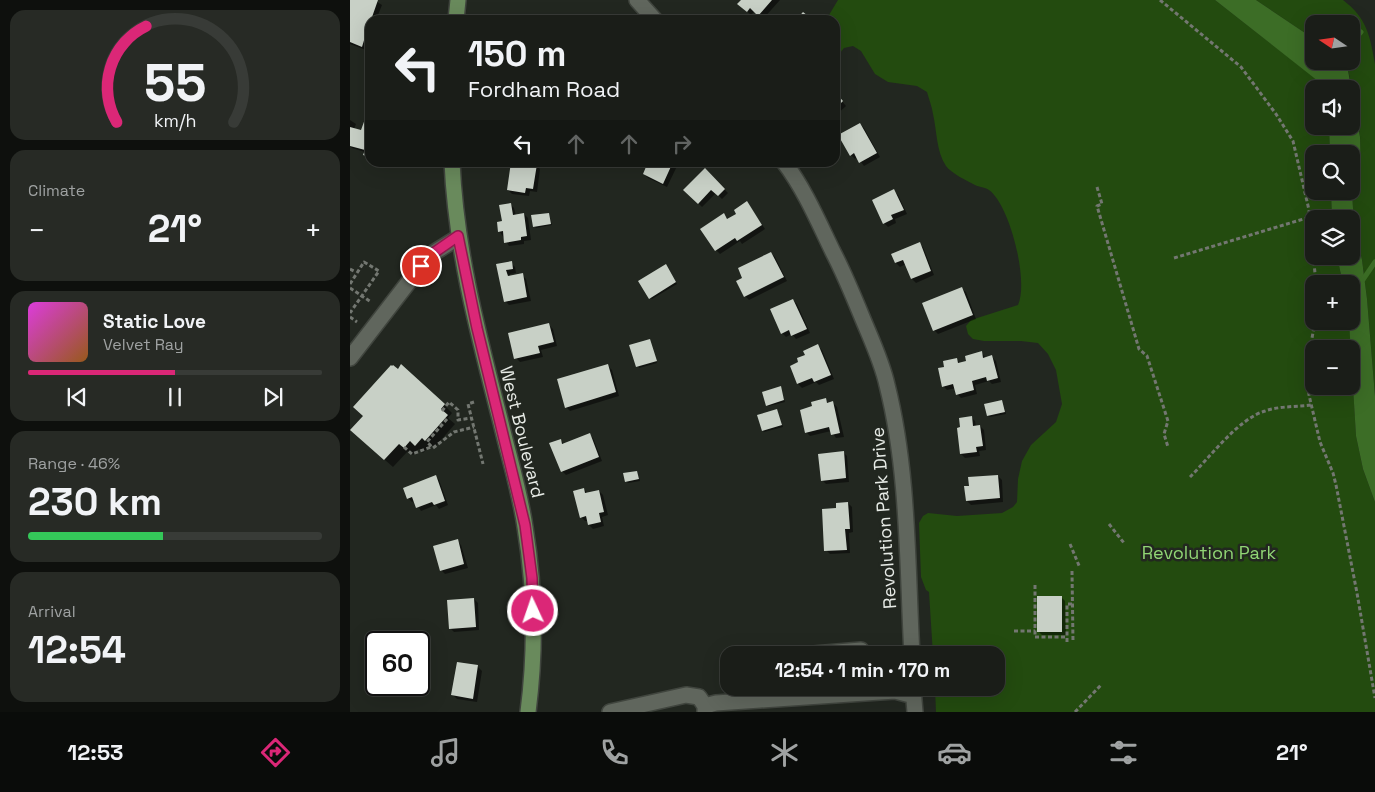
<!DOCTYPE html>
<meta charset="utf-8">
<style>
:root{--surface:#1a1d18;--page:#272a25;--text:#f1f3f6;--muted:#9fa2a2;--line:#383b37;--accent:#db2777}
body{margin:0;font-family:"Space Grotesk",sans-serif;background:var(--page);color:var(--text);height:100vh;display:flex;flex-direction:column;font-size:19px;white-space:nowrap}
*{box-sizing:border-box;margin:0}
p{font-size:16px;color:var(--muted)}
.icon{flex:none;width:28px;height:28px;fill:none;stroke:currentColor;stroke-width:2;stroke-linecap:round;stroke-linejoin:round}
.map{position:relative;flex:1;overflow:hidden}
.sheet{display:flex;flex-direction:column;gap:10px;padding:10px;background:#0e100d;width:350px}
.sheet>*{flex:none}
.hud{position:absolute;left:15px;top:15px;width:475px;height:152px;border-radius:15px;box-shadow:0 5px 20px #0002,0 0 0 1px var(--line);background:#1a1d18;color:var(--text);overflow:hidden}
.needle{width:32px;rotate:283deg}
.controls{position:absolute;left:955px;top:15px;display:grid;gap:10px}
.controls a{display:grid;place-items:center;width:55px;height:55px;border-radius:10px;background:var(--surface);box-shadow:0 5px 20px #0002,0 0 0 1px var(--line);font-size:25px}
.speed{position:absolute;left:15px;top:631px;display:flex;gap:10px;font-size:25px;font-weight:700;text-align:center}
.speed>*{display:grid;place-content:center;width:65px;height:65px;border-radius:50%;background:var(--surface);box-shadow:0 5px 20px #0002,0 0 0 1px var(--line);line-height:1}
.speed .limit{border:2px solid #111;border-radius:8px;background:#fff;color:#111}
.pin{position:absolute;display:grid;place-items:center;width:42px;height:42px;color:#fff;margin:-21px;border:2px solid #fff;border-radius:50%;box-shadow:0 1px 5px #0007}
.me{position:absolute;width:55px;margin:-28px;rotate:357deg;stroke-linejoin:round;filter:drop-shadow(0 0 4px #0008)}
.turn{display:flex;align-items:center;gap:18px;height:105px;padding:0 20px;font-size:22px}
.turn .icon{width:65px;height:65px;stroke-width:2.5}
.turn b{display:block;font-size:35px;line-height:42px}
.lanes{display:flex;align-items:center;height:48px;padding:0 20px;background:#0003;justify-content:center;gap:25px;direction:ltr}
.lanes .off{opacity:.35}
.big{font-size:38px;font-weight:800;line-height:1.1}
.sheet .card{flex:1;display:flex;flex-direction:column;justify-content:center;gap:8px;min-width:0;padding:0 18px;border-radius:15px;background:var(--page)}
.sheet .dial{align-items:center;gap:0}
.dial svg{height:130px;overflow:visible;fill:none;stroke:var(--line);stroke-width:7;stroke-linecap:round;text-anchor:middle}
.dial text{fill:var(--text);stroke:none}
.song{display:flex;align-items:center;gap:15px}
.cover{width:60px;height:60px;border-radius:8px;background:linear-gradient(135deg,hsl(300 70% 55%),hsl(30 70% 35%))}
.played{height:5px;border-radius:2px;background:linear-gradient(90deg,var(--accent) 50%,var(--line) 50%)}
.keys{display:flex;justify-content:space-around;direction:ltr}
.heat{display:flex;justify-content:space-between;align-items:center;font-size:28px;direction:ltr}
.charge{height:8px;border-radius:4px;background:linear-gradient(90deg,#34c759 46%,var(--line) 0)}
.trip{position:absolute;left:370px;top:646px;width:285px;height:50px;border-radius:15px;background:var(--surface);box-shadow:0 5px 20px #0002,0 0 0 1px var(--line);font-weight:800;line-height:50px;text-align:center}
.tabs{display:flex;height:80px;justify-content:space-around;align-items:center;background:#0a0c0a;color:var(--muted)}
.tabs .icon{width:35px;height:35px}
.tabs .active{color:var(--accent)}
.tabs b{font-size:22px;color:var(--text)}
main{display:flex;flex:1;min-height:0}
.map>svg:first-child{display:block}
</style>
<main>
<section class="sheet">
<div class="card dial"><svg viewBox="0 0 100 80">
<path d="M14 69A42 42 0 1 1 86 69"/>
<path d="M14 69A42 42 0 0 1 32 10" stroke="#db2777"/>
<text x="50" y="56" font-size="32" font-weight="700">55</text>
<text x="50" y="72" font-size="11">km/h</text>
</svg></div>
<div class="card"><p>Climate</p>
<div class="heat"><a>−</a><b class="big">21°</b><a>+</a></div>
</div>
<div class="card">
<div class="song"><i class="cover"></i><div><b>Static Love</b><p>Velvet Ray</p></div></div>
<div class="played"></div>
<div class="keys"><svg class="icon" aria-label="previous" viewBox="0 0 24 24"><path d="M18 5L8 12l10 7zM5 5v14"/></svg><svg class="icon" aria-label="pause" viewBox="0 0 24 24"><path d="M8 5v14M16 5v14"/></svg><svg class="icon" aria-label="next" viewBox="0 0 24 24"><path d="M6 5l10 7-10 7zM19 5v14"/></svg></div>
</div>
<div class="card"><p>Range · 46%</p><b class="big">230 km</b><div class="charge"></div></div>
<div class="card"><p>Arrival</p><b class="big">12:54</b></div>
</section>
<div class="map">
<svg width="1025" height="712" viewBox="0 0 1025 712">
<rect width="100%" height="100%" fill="#222720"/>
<path fill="#234b0f" d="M488,0H865L974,85V89H964V126H979L980,154H964V191H981L982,219H964V256H987L993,284H964V321H999L1001,349H964V386H1001V351L1006,436L1013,469L1025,502V712H586L585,688H646V655H583L579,592L576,590L571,577L569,523L573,516L578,513L607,516L652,513L663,507L667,502L668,479L672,461L681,445L706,422L712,404L706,370L698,354L688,343L671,341H634L623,339L618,334L616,326L621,320L668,305C679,282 660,205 639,190C635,187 629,187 625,185C617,181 601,173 596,166C586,151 587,131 583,114C582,107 579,99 577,92L567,86L538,82L525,74L511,51L503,46L494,48L485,59V20H476Z
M906,0H993C1017,18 1020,36 1025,64V396L1017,299L1012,260L1004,225L1002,192L1011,170L1010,136L1002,88L997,65L995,61H1001V24H964V39Z"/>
<path fill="#3c6d26" d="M865,0H906L964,39V61H995L997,65L1010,137L1011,170L1002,192L1004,225L1012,260L1017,299L1025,396V502L1013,469L1006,436L999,321H1001V284H993L987,256H1001V219H982L981,191H1001V154H980L979,126H1001V89H974L973,85Z"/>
<path fill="#0007" d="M0,0H24L32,5L26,20H20V39L16,50L0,44Z
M393,0H430L413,19L405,11L401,15L389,4Z
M20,58V68L17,66Z
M485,93L496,106L485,116Z
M0,120L6,124L4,129L12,131L20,121V159L14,155L15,152L2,148L0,146Z
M510,124L514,128L530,157L514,166L507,157L505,159L501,155Z
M162,162L186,165L190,169L187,192L180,191L179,196L162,194L158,190Z
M300,162H329L317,187L298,178L294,174Z
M355,170L378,193L372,199L366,193L352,207L335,190Z
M544,191L548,195L557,214L545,219L546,223L538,227L534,223Z
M397,202L415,229L392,244L390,241L370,254L366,250L374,215L378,220L388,214Z
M160,204L164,208L166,216L174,214L178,218L181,240L174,241V244L159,246L150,232Z
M199,214L202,225L186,228L184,226Z
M569,244L573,247L584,275L566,283L562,279L556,264L550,267L546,263L543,254Z
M421,253L425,257L437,281L399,300L395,296Z
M161,263L165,267L166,273L160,274V277L172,275L176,279L181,301L159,305L155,301L148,265Z
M317,268L327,284L302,299L300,298Z
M612,289L616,292L626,319L588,334L584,330Z
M443,300L447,304L460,333L446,339L442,334L436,337L432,333Z
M199,325L203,329L207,346L191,350L193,357L170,362L166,358Z
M299,340L307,363L289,368L281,346Z
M468,346L472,350L484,379L469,385L466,382L452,388L448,384L441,367L450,363Z
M631,352L636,358L642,357L646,361L651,382L642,384L639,381L625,385L627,394L611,398L607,394L606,388L597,390L593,386L596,367L606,359L611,364L617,362Z
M258,366L262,370L269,396L220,411L216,407Z
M48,371L94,405L102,413L98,418L105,424L84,448L81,445L73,453L69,449L63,455L58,451L43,467L10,438L14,416Z
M430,388L435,402L419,406L417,405Z
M475,400L479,404L483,403L487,407L494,437L486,438L481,431L460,436L456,432L464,407Z
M652,401L656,414L640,417L638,416Z
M427,410L433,427L414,432L413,431Z
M621,417L625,421L626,427L630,426L634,430L636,450L629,451L630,456L615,458L611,454Z
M239,434L243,438L252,461L216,475L212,471L210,440L214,444Z
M493,452L497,456L499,482L476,484L472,480Z
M287,472L290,481L278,483L276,481Z
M85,476L89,480L98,505L89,509L86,505L71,511L65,501L62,502L58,498Z
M648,476L652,480L653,502L621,505L617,501Z
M234,489L238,494L249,491L253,495L258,515L252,517L254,526L243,529L239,525L238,521H235L231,517Z
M498,503L502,507L503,532L499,533L500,553L480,554L476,550L487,509Z
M107,541L111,545L118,568L95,574L91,570Z
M711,597L715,601L716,635H692L688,631Z
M124,599L128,603L129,630L104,632L100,628Z
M108,663L128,667L132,671L127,702L107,699L103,695Z"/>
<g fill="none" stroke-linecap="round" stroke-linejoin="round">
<path stroke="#3c6d26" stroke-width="5" d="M1001,43L1011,32
M1010,284L1025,262"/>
</g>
<path fill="#c8d0c6" d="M0,0H28L21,20H20L12,47L0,42Z
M391,0H422L408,16L400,8L397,12L387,4Z
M453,12L463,20H446Z
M485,92L493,101L485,109Z
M15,119L20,120V157L13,155L15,150L0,146V127L11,130Z
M510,123L527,153L509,163L504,153L500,156L488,135Z
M161,162L187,164L183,189L176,188L175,193L157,190Z
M298,162H323L313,184L293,174Z
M355,168L375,189L368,196L361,190L348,204L333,190Z
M544,189L554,210L541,215L543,219L533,224L522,200Z
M397,201L412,225L387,241L385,238L365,251L350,229L374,213L377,219L386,214L384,210Z
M161,203L163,215L174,213L177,236L171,237V240L154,243L153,231L148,232L147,222L152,221L149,205Z
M199,213L201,224L183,227L181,215Z
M570,242L581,271L561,279L553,260L545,263L541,254Z
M421,252L434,277L394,297L386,281L392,278L388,268Z
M162,261L163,269L156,270L158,276L173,273L177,297L154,302L146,264Z
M316,264L326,282L299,299L288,281Z
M612,287L623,315L583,331L572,303Z
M443,299L457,329L441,336L439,330L431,334L420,309Z
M199,323L204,342L188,346L190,353L164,359L158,333Z
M300,339L307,361L286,367L279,345Z
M468,344L481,375L464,382L462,378L447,384L440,366L448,362L447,358L455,355L453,351Z
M632,351L633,358L642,355L648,378L637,381L636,377L622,381L624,390L606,395L603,384L592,387L588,368L594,367L593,361L607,358L608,363L616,361L615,356Z
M51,364L95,404L91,409L98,415L75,441L72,438L65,446L60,441L54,448L49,444L34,460L0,430L13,416L3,407L41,365L42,366L43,365L48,369Z
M258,364L266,392L215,408L207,379Z
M431,386L434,400L416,406L412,392Z
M476,398L477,403L483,401L490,433L481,435L479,427L455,433L450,410L462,406L461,402Z
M652,400L655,412L637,416L634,404Z
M427,409L432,425L412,431L407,415Z
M622,416L623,426L630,425L633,446L626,447L627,452L610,454L607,428L610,427L609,418Z
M240,433L249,457L211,472L199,443L211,439L212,444Z
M494,451L496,478L471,481L468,454Z
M287,471L289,479L275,482L273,473Z
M86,475L95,501L84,505L82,502L66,508L62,497L57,499L53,488Z
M648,475L650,498L616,501L614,486H619L618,477Z
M234,488L235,493L249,490L254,512L249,513L251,522L238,525L236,516L230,518L223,491Z
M498,502L500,529H495L497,550L474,551L472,509L486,508V503Z
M108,539L114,564L90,571L83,546Z
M687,596H712V632H687Z
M124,598L126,627L99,629L97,600Z
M107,662L128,665L123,699L101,695Z"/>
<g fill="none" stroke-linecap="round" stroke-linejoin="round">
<defs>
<path id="minor" d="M287,0L305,20
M434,162C455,190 468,221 483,252C494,273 503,295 512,317C521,339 532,362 537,385C559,472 557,565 562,655
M0,358L71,266L85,252L109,237
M452,655L511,650L512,655
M563,688L565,712
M355,706L366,703L545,691L564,696
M260,712L336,695L349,697L355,706V712"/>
<path id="major" d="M106,20L108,0
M102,162C106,252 129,337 151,423C159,457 170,492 175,527C185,588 186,650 178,712"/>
</defs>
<use href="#minor" stroke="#40453e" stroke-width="18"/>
<use href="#major" stroke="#40453e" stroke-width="18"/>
<path stroke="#737771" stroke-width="3" stroke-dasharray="4 2.5" stroke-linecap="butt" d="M810,0L891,67L926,114L943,141L959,210L966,284
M747,187L752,204L747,206L789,349L797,356L818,421L814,434L818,447
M824,258L960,217
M0,269L4,271
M0,284L14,262L29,271L0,313
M0,288L21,302
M0,317L7,322
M965,321L957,367L959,395L970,442L983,473L986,485L1007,593L1025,698
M124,402L118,404L133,464
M92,411L99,402L108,410V420L121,418
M97,419L77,442L83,448L104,432L124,427
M54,447L62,454L81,447
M840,477C860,457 888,419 915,411C929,406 946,407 961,405
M759,524L774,543
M720,544L730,568
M722,571L723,642
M685,585V637H717
M664,631H685
M717,642V604H722
M725,712L751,685"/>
<use href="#minor" stroke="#60665d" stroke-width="15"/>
<use href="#major" stroke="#698a5c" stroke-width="15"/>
</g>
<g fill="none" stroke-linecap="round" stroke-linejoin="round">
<defs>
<path id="route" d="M71,266L85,252L108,236L127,328L175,525L182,578L183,611"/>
</defs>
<use href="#route" stroke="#8e194d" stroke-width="12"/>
<use href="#route" stroke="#db2777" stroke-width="9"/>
</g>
<g text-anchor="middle" stroke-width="5" stroke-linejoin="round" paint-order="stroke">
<g font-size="18" fill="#e7ebe6" stroke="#222720">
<text transform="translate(172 432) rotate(76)" y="6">West Boulevard</text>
<text transform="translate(534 518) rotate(-94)" y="6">Revolution Park Drive</text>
</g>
<g font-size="18" fill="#90d574" stroke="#222720">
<text x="859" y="559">Revolution Park</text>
</g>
</g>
</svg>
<div class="controls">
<a><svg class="needle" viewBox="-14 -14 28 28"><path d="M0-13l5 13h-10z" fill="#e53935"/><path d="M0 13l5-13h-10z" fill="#9fa2a2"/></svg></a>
<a><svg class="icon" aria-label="sound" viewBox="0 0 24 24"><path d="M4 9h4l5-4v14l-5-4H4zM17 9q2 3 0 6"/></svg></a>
<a><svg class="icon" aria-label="search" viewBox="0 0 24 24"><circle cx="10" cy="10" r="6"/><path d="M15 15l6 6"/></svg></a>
<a><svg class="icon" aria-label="layers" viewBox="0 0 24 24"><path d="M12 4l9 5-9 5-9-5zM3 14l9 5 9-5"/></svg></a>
<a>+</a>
<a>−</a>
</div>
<div class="speed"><div class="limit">60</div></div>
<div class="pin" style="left:71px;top:266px;background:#d93025"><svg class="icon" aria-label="arrive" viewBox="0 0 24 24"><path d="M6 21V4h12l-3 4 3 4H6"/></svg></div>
<svg class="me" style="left:183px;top:611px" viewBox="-20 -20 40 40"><circle r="17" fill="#db2777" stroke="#fff" stroke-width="3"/><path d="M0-11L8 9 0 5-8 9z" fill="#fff"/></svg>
<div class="trip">12:54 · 1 min · 170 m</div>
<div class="hud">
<div class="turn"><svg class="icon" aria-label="left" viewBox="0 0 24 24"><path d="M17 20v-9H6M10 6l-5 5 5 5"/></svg><div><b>150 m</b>Fordham Road</div></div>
<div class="lanes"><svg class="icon" aria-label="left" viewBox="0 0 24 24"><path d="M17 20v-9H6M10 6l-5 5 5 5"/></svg><svg class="icon off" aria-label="ahead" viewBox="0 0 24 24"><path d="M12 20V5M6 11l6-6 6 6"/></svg><svg class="icon off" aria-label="ahead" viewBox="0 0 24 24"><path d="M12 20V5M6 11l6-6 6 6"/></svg><svg class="icon off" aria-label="right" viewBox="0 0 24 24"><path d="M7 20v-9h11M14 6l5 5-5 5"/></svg></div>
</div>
</div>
</main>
<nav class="tabs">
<b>12:53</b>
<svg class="icon active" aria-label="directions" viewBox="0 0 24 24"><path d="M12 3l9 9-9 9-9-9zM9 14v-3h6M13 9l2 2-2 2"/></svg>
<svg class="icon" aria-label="music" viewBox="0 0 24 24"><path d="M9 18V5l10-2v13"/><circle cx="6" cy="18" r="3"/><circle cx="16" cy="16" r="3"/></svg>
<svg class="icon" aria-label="phone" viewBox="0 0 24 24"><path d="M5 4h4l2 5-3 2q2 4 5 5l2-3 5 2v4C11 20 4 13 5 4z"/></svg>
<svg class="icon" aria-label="climate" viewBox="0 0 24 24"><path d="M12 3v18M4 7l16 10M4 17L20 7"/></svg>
<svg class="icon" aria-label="car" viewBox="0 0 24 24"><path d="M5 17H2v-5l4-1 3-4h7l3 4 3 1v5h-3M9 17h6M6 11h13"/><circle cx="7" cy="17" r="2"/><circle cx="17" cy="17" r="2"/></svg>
<svg class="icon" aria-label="filters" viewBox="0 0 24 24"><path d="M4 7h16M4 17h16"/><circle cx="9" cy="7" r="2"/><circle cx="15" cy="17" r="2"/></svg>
<b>21°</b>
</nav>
